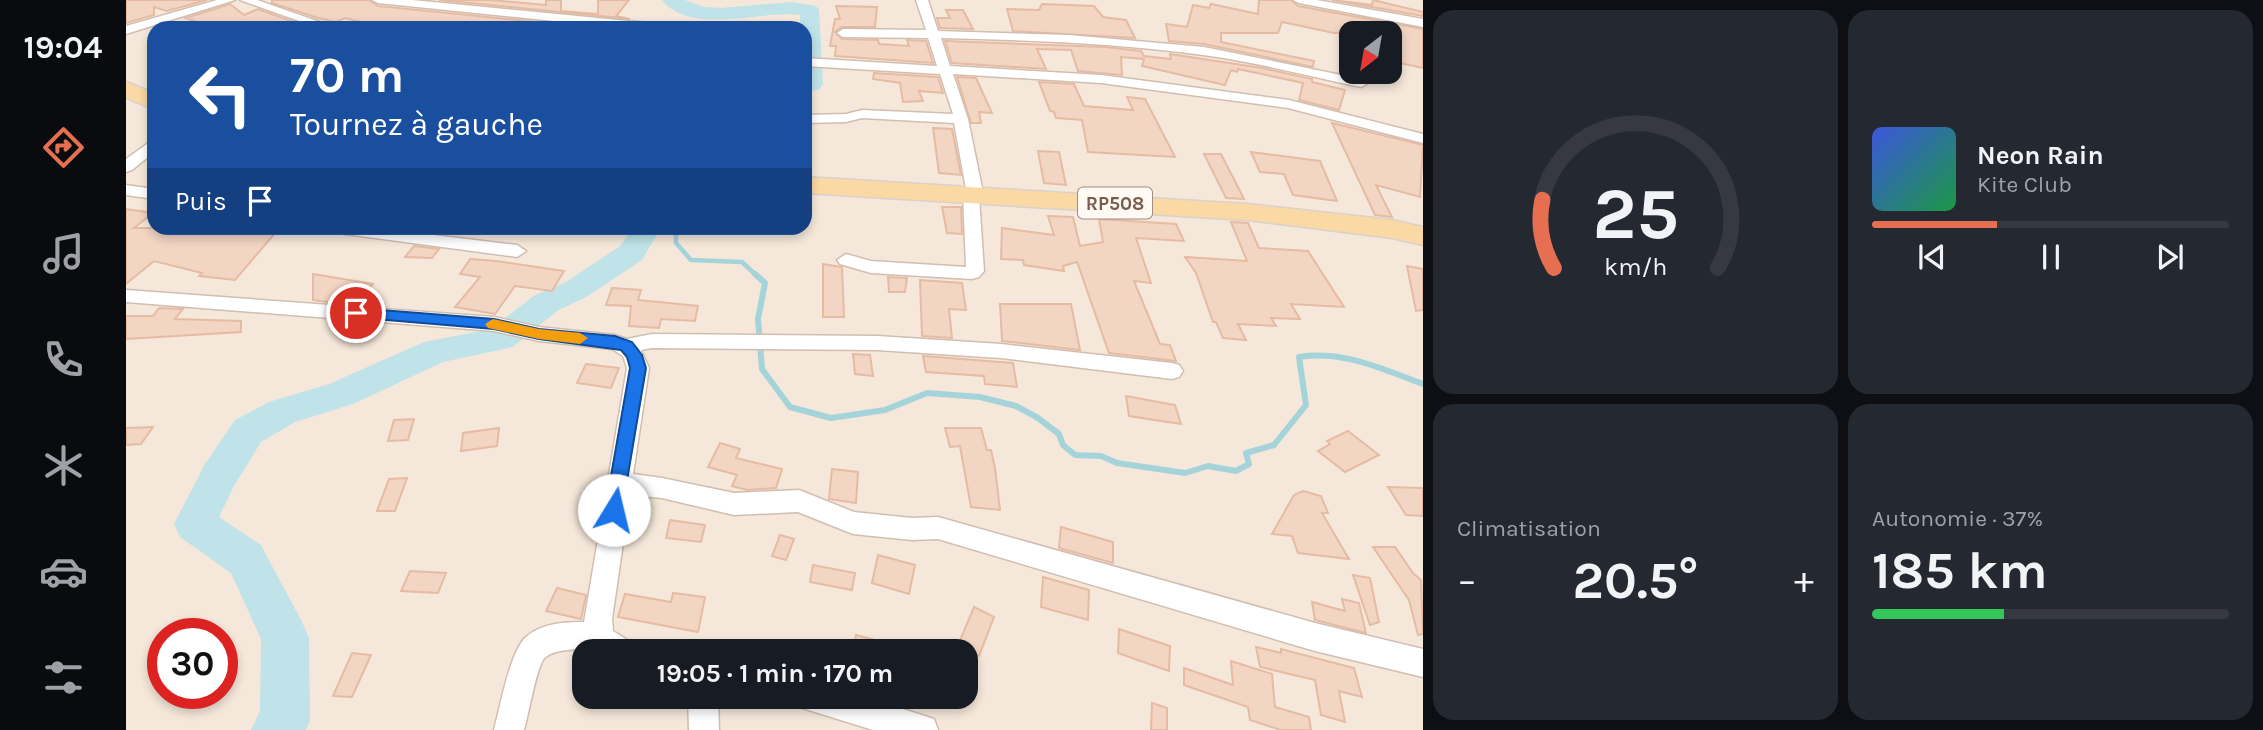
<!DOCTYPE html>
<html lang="fr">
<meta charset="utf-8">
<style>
:root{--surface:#171b24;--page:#242831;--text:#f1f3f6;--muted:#9ea1a6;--line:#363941;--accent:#e76f51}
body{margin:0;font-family:Karla,sans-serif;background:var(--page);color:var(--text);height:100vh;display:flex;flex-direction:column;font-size:26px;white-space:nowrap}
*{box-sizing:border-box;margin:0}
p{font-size:23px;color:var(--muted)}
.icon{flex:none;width:38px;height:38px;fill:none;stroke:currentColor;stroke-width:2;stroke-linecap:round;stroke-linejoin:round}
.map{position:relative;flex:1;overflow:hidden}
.details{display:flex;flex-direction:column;gap:10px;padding:10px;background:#0d0f14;width:840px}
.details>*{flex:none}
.top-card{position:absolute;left:21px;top:21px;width:665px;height:214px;border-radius:21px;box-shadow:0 4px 10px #0003;background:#1a4fa0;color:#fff;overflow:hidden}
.needle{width:46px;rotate:211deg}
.tools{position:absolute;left:1213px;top:21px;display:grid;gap:14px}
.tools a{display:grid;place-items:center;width:63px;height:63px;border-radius:14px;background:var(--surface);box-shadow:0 4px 10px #0003;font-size:35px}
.speed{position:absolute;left:21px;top:618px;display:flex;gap:14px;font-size:35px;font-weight:700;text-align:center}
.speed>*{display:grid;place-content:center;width:91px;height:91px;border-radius:50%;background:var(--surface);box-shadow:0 4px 10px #0003;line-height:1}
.speed .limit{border:10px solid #d22;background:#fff;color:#111}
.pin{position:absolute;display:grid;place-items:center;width:60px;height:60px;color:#fff;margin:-30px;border:4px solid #fff;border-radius:50%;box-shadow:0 2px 7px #0007}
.me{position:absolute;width:77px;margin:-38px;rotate:9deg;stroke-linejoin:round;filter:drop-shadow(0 0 5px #0008)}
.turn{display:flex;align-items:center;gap:24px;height:147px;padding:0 28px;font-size:32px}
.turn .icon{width:91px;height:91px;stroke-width:2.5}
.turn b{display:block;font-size:49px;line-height:60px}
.then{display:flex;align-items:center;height:66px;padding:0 28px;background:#0003;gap:14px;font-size:26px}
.big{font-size:52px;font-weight:700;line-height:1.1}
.details .tile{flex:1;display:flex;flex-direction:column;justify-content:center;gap:10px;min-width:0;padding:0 24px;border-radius:21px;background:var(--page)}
.details .dial{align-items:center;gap:0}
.dial svg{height:182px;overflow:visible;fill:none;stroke:var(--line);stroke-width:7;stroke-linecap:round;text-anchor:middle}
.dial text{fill:var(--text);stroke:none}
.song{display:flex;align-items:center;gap:21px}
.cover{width:84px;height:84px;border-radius:10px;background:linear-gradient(135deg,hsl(230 70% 55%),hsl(140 70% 35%))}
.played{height:7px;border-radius:4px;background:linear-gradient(90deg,var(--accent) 35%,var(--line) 35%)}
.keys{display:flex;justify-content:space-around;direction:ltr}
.heat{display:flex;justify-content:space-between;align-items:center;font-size:38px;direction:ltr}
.charge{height:10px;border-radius:5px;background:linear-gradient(90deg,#34c759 37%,var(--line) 0)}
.details .tiles{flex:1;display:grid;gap:10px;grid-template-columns:repeat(2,1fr)}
.trip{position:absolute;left:446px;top:639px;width:406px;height:70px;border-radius:21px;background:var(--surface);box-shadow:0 4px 10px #0003;font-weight:700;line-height:70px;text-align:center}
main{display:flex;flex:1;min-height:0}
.tabs{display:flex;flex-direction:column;width:126px;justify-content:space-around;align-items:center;background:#090b0e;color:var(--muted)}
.tabs .icon{width:49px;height:49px}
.tabs .selected{color:var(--accent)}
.tabs b{font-size:32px;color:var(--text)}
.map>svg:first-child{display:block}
</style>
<main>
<nav class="tabs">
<b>19:04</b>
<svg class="icon selected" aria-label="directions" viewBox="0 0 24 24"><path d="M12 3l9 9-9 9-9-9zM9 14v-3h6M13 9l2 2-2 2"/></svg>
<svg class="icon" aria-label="music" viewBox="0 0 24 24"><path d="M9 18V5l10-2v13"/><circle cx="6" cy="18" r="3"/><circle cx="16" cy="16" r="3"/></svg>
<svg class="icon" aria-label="phone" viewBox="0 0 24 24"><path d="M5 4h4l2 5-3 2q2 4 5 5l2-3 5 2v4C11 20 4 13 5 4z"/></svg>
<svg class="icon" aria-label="climate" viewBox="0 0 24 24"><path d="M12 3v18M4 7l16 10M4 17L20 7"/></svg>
<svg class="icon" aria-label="car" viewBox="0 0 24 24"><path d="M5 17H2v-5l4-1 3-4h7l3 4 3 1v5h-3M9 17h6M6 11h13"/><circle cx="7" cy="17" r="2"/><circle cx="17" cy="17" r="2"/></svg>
<svg class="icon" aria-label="filters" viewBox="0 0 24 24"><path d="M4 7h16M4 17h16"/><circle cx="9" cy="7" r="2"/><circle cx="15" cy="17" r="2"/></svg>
</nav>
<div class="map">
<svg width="1297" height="730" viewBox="0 0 1297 730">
<rect width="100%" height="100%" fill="#fdf6ec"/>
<path fill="#f5e8da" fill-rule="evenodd" d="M0,0H1297V730H0ZM28,28H679V228H28ZM1225,33H1264V72H1225ZM37,634H96V693H37ZM458,651H840V696H458Z"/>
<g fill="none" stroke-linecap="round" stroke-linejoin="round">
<path stroke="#a5d3da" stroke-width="4.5" d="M550,228V243L565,260L616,262L631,276"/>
<path stroke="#a5d3da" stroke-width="6" d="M629,274L639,283L632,319L636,369L664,407L705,418L759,410L801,393L854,397L890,406L912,418L933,434L937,445L949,455L975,456L991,463L1059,473L1082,466L1110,471L1123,464L1120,453L1148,445L1180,405L1173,357C1217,350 1256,369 1297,384"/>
<path fill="#bfe3e8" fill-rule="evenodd" d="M536,0H559L578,7L595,8L666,2L690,6L693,10L697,84L694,89L679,93V28H674V15C635,10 564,36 536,0Z
M507,228H535L516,260L462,296L431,311L387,347L317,362L227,404L169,422L135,442L108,486L93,517L135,545L176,622L183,638L184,720L180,730H125L134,711L135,639L105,573L54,537L48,524L79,464L109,420L143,402L203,384L298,342L365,329L409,295L440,282L494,246Z"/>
</g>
<path fill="#f3d5c3" stroke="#e6bba3" stroke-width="2" d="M0,0H81L41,11L28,7V15L0,23Z
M146,0H243L252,6L471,28H259L219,18L210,22L192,18L146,3Z
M313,0H364L420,5V0H435V11L472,14V0H503L490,16L504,19Z
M1133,0H1165L1172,6L1297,29V68L1264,61L1268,33H1208L1156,22L1152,33H1095V42L1188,61L1187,67L1078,44L1043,41L1040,24L1061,27L1067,5L1083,8L1085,4L1132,14Z
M1206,0L1246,5L1247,0L1297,12V16Z
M104,4L118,15L132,9L176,25L168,28H86L60,18Z
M916,4L968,6L977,17L1000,20L1009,38L887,31L881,9L913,10Z
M710,6L751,7L749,27H716L709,32L716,39L752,40L753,44L783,46L781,40L800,41L807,63L709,56L710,46H704L709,19H714Z
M820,10H837L847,29L814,28L811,18H824Z
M819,41L979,47L1015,51L1018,56L1045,59L1044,54L1136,68L1186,79V82L1219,90L1213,110L1173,100L1177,83L1112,69L1111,72L1105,70L1099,85L1016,66L1018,59L995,57L996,75L952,71L945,50L911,49L920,69L826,63Z
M748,73L812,77L817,93L793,91L797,101L777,102L774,83L747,79Z
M831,77L850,78L866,113L853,112L855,123H845Z
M913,82L948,84L958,106L1007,110L1001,97L1019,99L1049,157L962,152L956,120L930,118L928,112L924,111Z
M1206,123L1297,145L1294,197L1250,185L1266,217L1249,215Z
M807,128L826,129L835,175L813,173Z
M912,151L933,152L940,185L918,183Z
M1125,152L1194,161L1211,201L1167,195L1158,174L1134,172Z
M1078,154H1095L1118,199L1100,198Z
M816,207H835L836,234L821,233Z
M0,209L27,213L8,228H122L150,232L109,280L73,276L76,273L28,261L0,284Z
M922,216L947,217L954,246L977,242L973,219L1050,224L1058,241L1010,238L1025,283L1008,281L1034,344L1044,345L1050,361L983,353L951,262L937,266L938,271L898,265L897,260L875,259L876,228L928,235Z
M1105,222L1122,223L1133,248L1182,251L1218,307L1165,304L1174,319L1145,318L1150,326L1112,324L1120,340L1097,338L1090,322H1087L1070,273L1059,257L1121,261Z
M288,246L313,249L306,258L279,257Z
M344,259L370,261L438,271L426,291L389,286L369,314L329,307L354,277L334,274Z
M697,264L716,267L718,317H697Z
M1281,266L1297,269V310L1290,311Z
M187,274L247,284L231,302L216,299L213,303L194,301L187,300Z
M762,277L781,278L779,292H763Z
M794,280L836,283L840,310L823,309L826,338L796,336Z
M486,288L515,290L512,300L572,306L569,321L535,319L533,328L503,326L505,306L480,305Z
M874,304H945L954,350L876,341Z
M33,308L57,309L49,319L115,321V332L0,339V316H27Z
M727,354L744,355L747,376L729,374Z
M797,356L887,363L891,387L859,384L858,376L800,372Z
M460,364L493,368L485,388L451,383Z
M1000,396L1049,405L1055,424L1003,416Z
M288,419L282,440L262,441L268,420Z
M27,427L15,444L0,445V428Z
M373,428L371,446L335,451L337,433Z
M819,428H855L861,450H865L869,468L874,510L845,507L834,446L824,447Z
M1222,431L1253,455L1219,472L1192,451L1204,444L1201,441Z
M594,443L614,449L610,458L656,469L650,488L621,490L606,486L611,475L582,467Z
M706,469L732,472L730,503L703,499Z
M281,478L269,511H251L263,479Z
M1262,487L1297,488V516L1280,515Z
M1177,491L1195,496L1202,513H1196L1223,559L1172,553L1166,536L1146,534L1168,495Z
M544,520L579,525L575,542L540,538Z
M935,527L987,542V563L933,548Z
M654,535L668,539L660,560L646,556Z
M1247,547H1269L1287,573L1295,580L1297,634L1292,635L1283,600Z
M752,555L789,565L783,594L746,583Z
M687,565L729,573L726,590L684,582Z
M284,571L320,573L312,593L275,591Z
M1227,575L1244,578L1253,622L1244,625Z
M917,577L963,590L962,620L915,607Z
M431,588L460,595L455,619L420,611Z
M547,593L579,597L572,632L492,617L499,594L545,602Z
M1216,599L1233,603L1240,633L1189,620L1186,602L1219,611Z
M848,607L868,617L853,656L832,645Z
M993,629L1044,646L1043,671L992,653Z
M730,635L772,646L771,651H727Z
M1130,647L1155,653V649L1228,668L1236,697L1213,691L1219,722L1195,715L1189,680L1134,667Z
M226,653L245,655L226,697L207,696Z
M1105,661L1146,674L1149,707L1183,717L1185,730H1155L1124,720L1122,707L1058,685V668L1107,685Z
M1026,703L1041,708V730H1025Z"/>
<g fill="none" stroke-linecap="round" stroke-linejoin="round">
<defs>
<path id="minor" d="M91,0H109L0,34V26Z
M114,0H131L211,28H193Z
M246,0H286L533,24L539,28H497L252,3Z
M790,0H802L812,31L943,35L1078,47L1235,79L1242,83L1235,87C1182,76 1130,62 1077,55C990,43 902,40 815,38L824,66L975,75L1163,100L1297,134V143L1162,108L975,83L827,74L842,119L857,193L853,197L858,271L853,277L846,279L745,273L714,264L711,260L720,254L745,261L840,267L837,193L840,189L828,123L736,118L720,122L679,123V115L720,114L736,110L827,114L814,74L679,66V58L811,66L802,38L717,37L711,33L717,29L800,30Z
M1167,0H1191L1297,19V27L1173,3Z
M28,139V152L6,170L0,172V159Z
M0,185L28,189V199L0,195Z
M203,228H249L391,245L400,251L391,257L212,233Z
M0,290L368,317L413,327L489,335L501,339L526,334L751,336L875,344L1046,363L1053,365L1057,371L1053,377L1046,379L875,358L751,350L526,348L515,350L523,368L507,474L536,478L608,493L673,490L728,512L786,518L812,517L1189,623L1297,649V677L1189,651L812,539L786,540L727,534L672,512L608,515L536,498L504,495L486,619L487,631L503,641L507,651C488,651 428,643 417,660C409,674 403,713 398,730H368C374,708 384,651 400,637C416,623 439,622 458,622L501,368L497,356L486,349L413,341L368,331L0,302Z
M562,696H592L593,730H563Z
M669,696H736L808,719L812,730H747L673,707Z"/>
<path id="primary" d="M0,82L28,93V109L0,98Z
M679,177L1121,204L1266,220L1297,227V245L1266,238L1121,220L679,193Z"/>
</defs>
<use href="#minor" stroke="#d1beb0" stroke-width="3"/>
<use href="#primary" stroke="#dad1cd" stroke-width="3"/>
<use href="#minor" fill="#fff" fill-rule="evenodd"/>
<use href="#primary" fill="#fbd9a5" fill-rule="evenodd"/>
</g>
<path fill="#1a73e8" stroke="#114b97" stroke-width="2" d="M230,308L368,319L413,329L489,336L506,342L516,355L520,368L495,516L488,518L482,516L479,510L504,368L501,357L495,350L413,339L368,329L225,317L223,313Z"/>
<path fill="#f59e0b" d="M367,319L413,329L454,333L462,338L454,344L413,339L362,328L359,324Z"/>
<g text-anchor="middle" stroke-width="5" stroke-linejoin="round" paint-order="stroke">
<rect fill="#fffaf3" stroke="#a28b7f" stroke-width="2" x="952" y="187.5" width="74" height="31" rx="5"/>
<g font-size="19" font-weight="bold" fill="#7a5c4d">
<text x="989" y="210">RP508</text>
</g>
</g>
</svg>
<div class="tools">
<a><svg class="needle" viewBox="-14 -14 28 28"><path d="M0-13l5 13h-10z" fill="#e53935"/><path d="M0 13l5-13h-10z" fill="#9ea1a6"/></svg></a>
</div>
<div class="speed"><div class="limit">30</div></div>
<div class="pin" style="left:230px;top:313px;background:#d93025"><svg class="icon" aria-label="arrive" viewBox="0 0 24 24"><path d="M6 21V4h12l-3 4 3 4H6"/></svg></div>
<svg class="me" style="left:488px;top:510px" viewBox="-20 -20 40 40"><circle r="19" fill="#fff"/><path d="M0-13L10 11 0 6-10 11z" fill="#1a73e8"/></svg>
<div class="trip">19:05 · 1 min · 170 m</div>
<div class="top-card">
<div class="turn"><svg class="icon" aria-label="left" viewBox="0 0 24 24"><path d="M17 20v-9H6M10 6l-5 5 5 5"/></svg><div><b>70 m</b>Tournez à gauche</div></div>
<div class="then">Puis<svg class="icon" aria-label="arrive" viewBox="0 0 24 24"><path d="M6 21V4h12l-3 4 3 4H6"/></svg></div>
</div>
</div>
<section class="details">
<div class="tiles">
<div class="tile dial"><svg viewBox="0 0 100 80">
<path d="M14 69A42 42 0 1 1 86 69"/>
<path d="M14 69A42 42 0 0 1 9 39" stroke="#e76f51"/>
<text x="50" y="56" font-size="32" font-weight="700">25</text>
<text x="50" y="72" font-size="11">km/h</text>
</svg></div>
<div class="tile">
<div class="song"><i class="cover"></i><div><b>Neon Rain</b><p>Kite Club</p></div></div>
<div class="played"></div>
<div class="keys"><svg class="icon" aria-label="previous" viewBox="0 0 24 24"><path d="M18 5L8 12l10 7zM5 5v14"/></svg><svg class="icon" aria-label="pause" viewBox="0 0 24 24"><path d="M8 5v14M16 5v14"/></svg><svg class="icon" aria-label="next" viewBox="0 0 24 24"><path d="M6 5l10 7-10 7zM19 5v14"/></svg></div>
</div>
<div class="tile"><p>Climatisation</p>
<div class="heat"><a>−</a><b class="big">20.5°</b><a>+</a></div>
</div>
<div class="tile"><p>Autonomie · 37%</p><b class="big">185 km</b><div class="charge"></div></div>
</div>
</section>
</main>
